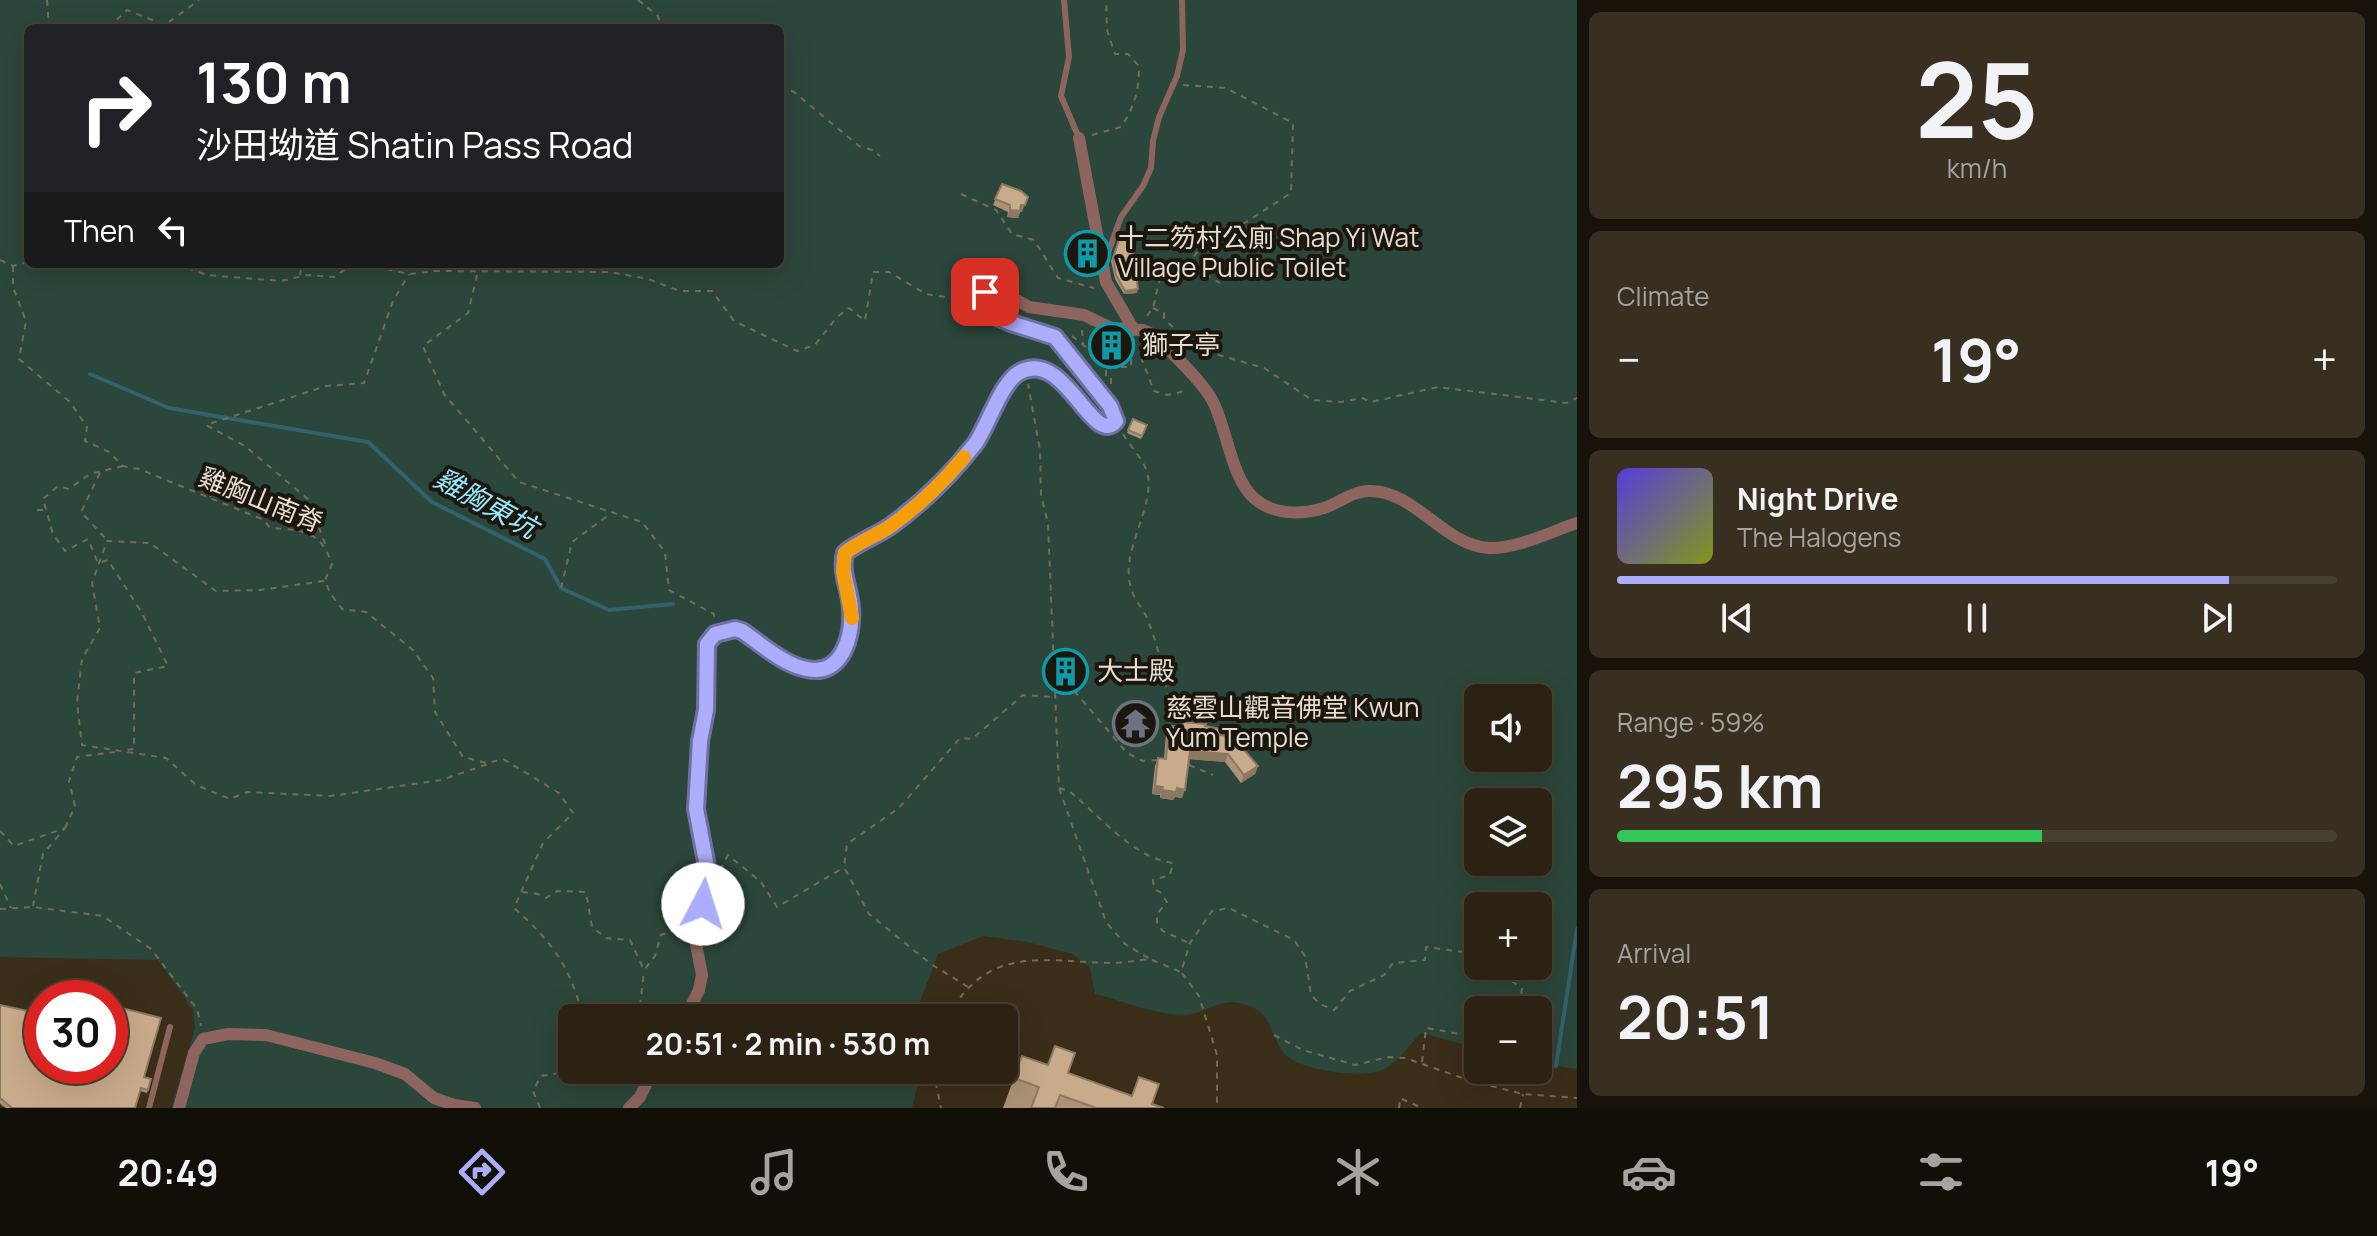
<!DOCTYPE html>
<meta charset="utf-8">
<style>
:root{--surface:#2c2213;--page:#382f21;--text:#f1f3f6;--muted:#a6a4a0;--line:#483f33;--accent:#adaefb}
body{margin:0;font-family:Manrope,"Noto Sans TC",sans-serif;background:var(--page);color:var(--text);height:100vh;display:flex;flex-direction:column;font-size:30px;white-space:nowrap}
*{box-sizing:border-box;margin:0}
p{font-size:26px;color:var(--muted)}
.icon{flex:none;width:44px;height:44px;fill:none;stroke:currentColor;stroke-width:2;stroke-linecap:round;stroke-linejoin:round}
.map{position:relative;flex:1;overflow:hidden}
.sheet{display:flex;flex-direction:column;gap:12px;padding:12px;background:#18130a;width:800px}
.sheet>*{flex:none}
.guide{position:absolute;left:24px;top:24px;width:760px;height:244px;border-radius:12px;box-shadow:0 8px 32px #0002,0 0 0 2px var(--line);background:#202124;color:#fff;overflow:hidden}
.tools{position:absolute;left:1464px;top:684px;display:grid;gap:16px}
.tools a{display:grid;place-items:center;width:88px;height:88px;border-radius:12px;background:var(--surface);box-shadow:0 8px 32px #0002,0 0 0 2px var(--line);font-size:40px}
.speed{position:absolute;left:24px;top:980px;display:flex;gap:16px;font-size:40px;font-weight:700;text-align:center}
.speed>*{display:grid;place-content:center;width:104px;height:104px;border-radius:50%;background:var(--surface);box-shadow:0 8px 32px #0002,0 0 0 2px var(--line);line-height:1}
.speed .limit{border:12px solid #d22;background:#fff;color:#111}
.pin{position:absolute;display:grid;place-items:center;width:68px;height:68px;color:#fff;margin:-34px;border-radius:16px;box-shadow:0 4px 12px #0006}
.me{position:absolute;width:88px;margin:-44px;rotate:5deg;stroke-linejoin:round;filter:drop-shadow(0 0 6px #0008)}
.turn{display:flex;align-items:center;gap:28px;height:168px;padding:0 40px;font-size:36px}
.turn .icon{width:104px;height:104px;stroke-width:2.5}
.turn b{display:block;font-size:56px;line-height:68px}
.then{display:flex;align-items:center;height:76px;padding:0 40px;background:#0003;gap:16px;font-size:30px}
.big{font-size:60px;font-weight:700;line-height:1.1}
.sheet .widget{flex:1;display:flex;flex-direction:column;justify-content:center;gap:12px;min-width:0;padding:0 28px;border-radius:12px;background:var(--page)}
.sheet .dial{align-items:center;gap:0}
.dial b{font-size:104px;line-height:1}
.song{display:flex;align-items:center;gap:24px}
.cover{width:96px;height:96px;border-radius:12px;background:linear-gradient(135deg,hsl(250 70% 55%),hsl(70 70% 35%))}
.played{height:8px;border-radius:4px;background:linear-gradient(90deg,var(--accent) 85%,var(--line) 85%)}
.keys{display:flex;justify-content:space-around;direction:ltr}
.heat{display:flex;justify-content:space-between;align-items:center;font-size:44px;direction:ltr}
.charge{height:12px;border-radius:6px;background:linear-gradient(90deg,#34c759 59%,var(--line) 0)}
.trip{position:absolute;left:558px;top:1004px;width:460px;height:80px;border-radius:12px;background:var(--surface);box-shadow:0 8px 32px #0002,0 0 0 2px var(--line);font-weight:700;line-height:80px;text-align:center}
.menu{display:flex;height:128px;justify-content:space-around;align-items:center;background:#120e08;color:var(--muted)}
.menu .icon{width:56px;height:56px}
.menu .selected{color:var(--accent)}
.menu b{font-size:36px;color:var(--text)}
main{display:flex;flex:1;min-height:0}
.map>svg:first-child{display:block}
</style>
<main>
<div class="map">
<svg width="1577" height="1108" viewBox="0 0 1577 1108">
<rect width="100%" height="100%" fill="#3a2e19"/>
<path fill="#2b463a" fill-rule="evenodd" d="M0,0H1577V1069L1538,1063V1010H1478V1048L1421,1033C1411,1044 1399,1060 1386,1068C1368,1080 1301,1071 1286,1055C1267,1035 1276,1010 1239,1003C1219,999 1204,1014 1185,1015C1156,1015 1123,1001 1095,994L1090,968L1073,954L1027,942L983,936L938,954L914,1018H572V1070H915L917,1087L912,1108H171L195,1028L193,1010L158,960L0,957ZM28,28H780V264H28ZM1478,698H1538V758H1478ZM1478,802H1538V862H1478ZM1478,906H1538V966H1478Z"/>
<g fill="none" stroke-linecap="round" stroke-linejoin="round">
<path stroke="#31626d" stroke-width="4" d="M90,374L169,408L368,442L432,502L545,559L561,588L609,610L673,604
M1556,1066L1577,929"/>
<path stroke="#766b59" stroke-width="2" stroke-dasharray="6 6" stroke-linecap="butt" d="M47,0L49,28
M638,0L658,16L661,28
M108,28L127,10L165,25L199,0
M1183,85L1226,88L1293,123L1291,193L1243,224L1204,243L1188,264L1220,283
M780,86L794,92L859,146L872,150L880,156
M1092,135L1121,127C1135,106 1139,90 1139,66L1128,54H1115L1107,30L1106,0
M961,194L996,210L1012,234L1034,240L1058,278L1094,288
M28,239V243
M0,260L13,266L28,262
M176,264L207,275L281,281L307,275L334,277L353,264
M363,264L409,274L436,271L610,272L648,279L680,291H712L734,321L797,351L815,345L836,318L849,308L865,321L873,272H889L926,294L969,301
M415,264L422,272
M13,266V287L26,321L19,359L70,402L87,427L85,441L109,452L123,466L139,469L264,520L270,528C303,530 320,530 332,564L325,580L330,593L342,609L366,612L413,650L433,678L435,712L463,757L487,763L503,759L559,793L573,813L543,843L514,908C551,940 572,969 583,1018
M300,275L302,264
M477,275L468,313L423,346L444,394L519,482L642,522L665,552L669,590L714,614V621
M1153,308L1164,313V319L1198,349L1264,368L1312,400L1341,402L1362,398L1371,402L1438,387L1566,403L1577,398
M1147,316L1153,308L1163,265L1187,264
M1082,330L1083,344
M1072,336L1101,359L1130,352
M1144,345L1142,360L1154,391L1167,395L1181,392L1184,385
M1111,384V378L1106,377V367H1131L1132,343
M1123,434C1130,446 1146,462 1148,476C1153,514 1118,553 1132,591C1135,601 1143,609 1147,618C1162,656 1167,686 1170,727
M123,466L90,474L69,489L58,486L43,499L53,534L65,551L88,539L98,563L108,560L142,613L168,666L134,673V749L126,750
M100,473L81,512L107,540
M210,497L223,473
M37,510H45
M325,544L309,500L245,446L206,425L326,386L364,383L393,301L409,274
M324,581L260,590L216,591L150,543L107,541L92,583L100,628L82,659L77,703L82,745L166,758L196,785L230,799L247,792L331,796L441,780L491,763
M561,588L572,542L610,514
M1055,680H1065L1127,753L1143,761L1160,760
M1189,765L1213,775
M1059,788L1069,791C1099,815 1133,858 1173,863L1170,875L1153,880L1154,889L1160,892L1167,902L1157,914V924L1163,931L1189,943
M65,828L75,806L69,781L77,757L115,752
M0,831L14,846L65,828L43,854L33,906
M720,870L728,855L761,882L777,907L843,868
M0,884L11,908
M522,892L538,894L546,898L557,891L586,892L592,927L606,938L630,940L644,970L655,956L661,935L684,926
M0,909L33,907L103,916L151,949L197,1009L201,1026
M1152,960L1181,972L1190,943L1212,911L1229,908L1294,940L1305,956L1311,995L1320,1004L1334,1010L1350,991L1384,975L1393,963L1425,960L1426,947L1478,954
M1493,966L1522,989L1519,1010
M1182,973L1199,996L1217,1055V1108
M968,987L931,964L869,914L844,867L847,844L899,808L960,738L972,739L1023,695L1053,697
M640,1006L644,971
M947,1018C988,943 1043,962 1113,963C1125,963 1138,960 1150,959L1125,944L1106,922L1059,788L1048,524L1041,494L1040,450L1028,384
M1274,1035L1303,1050L1355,1065L1389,1057L1405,1058L1471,1081L1523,1094L1577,1098
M1422,1062L1426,1028L1478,1037
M937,1070L936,1084L941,1108
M0,1103L6,1108
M540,1108L533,1091L541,1076L576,1070
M1399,1108L1400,1098L1422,1108
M1520,1108L1523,1094"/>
<path stroke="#8d655e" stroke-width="6" d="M1064,0L1069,57L1061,96L1079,138
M1105,261L1121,217L1143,186L1151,168L1153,141L1159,117L1177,76L1183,50L1182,0
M149,1108L170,1027"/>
<path stroke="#8d655e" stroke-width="12" d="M1079,138L1106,282L1134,330
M685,1018L699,990L702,975L696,944L707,867L696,809L700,741L706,710L707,644L715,634L735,629C760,638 779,660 804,668C815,672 825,670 833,663C872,634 836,589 845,553C859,541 877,536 892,525C924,501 957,473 978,439C988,422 1006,374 1025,370C1062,362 1078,407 1100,425L1112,426L1116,421L1110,406L1055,337L1011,323L986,312L981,299L989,289L1001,291L1029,307L1084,315L1111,328L1143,330L1154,335C1171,352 1200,379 1211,398C1227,425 1230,478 1255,499C1274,515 1301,515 1324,508C1339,503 1353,491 1369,491C1415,490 1444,546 1489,548C1517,549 1550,532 1577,523
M179,1108L194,1053L203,1039L228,1034L266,1035L375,1063L405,1074L434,1098L454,1105L475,1108
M629,1108L640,1097L653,1070"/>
</g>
<path fill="#ac9377" d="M1002,184L1022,212H1020L1018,218L1007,217L1008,212L993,205Z
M1120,237L1137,293L1124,294L1115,279L1111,261Z
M1133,419L1147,425L1141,439L1127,433Z
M1183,722L1205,726L1220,735L1258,766L1255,774L1241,783L1225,762L1189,759L1182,798L1175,797L1173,800L1160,798V795L1152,794L1155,766L1158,758L1164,759L1166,734L1169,726H1182Z
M0,1005L144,1077L148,1090L147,1093L140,1091L135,1108H6L0,1103Z
M1022,1056L1068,1073L1164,1108H1003Z"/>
<path fill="#8c7861" d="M1028,197L1022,212H1020L1018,218L1007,217L1010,210L1021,205Z
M1138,289L1137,293L1124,294L1125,291Z
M1190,751L1228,754L1225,762L1187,759Z
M1258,766L1255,774L1241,783L1244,775Z
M1155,786L1163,787L1160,795L1152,794Z
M1177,788L1185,790L1182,798L1175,797L1173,800L1160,798L1162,790Z"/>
<path fill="#c8ab8a" stroke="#8c7861" stroke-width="2" d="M1002,184L1021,191L1028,197L1025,205H1021L1020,211L1010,210V205L995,199Z
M1120,237H1131L1138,289L1125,291L1116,275L1113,258Z
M1133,419L1147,425L1142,436L1128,430Z
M1183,722L1206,724L1205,726L1221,729L1220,735L1232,736L1258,766L1244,775L1228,754L1190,751L1185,790L1177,788L1176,792L1162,790L1163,787L1155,786L1158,758L1166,759L1169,726H1183Z
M0,1005L42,1014V1066H110V1005L161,1018L144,1077L151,1079L148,1090L141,1088L135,1108H12L0,1098Z
M1055,1046L1075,1053L1068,1073L1132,1096L1139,1077L1159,1084L1152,1104L1164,1108H1096L1060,1095L1055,1108H1031L1039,1087L1014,1078L1022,1056L1048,1065Z"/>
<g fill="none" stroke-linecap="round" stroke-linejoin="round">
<defs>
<path id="route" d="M703,904L707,867L696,809L700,741L706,710L707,644L715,634L735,629L742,631C761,644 784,665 807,669C842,677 853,636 851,609C850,589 840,573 845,553C859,541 877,536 892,525C923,502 951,475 975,444C988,426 1001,382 1020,372C1065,348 1093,449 1116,421L1110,406L1055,337L1011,323L986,312L981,299L985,292"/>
</defs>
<use href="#route" stroke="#7071a3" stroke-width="20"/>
<use href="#route" stroke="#adaefb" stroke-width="14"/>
<path stroke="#f59e0b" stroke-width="14" d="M852,618L843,572L845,553C859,542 875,536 889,527C917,508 943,482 964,457"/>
</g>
<defs>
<symbol id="building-ring" viewBox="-11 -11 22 22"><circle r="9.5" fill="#1c170e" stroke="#0f9aa8" stroke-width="1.5"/><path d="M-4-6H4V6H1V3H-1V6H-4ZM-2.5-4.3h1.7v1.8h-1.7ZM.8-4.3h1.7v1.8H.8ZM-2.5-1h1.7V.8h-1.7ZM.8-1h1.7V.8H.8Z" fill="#0f9aa8"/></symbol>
<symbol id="temple-ring" viewBox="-11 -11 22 22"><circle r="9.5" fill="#1c170e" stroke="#6b7280" stroke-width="1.5"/><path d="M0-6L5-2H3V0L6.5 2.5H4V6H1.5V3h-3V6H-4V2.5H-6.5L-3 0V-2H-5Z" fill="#6b7280"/></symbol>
</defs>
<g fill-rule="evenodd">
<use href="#building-ring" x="1062" y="228" width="51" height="51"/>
<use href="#building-ring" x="1086" y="320" width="51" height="51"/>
<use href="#building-ring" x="1040" y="646" width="51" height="51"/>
<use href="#temple-ring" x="1110" y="698" width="51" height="51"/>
</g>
<g text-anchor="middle" stroke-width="8" stroke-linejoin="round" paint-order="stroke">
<g font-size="26" fill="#e6ded1" stroke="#1c170e" text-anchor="start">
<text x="1118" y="247">十二笏村公廁 Shap Yi Wat<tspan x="1118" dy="30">Village Public Toilet</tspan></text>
<text x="1142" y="354">獅子亭</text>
<text x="1097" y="680">大士殿</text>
<text x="1166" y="717">慈雲山觀音佛堂 Kwun<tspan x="1166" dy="30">Yum Temple</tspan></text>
</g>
<g font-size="26" fill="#e6ded1" stroke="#1c170e">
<text transform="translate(261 500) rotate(22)" y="9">雞胸山南脊</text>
</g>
<g font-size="28" font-style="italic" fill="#94e9fc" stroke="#1c170e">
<text transform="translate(486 503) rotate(29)" y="10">雞胸東坑</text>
</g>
</g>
</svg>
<div class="tools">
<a><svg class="icon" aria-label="sound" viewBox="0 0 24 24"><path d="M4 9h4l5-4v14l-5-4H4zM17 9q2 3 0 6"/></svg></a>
<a><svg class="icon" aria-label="layers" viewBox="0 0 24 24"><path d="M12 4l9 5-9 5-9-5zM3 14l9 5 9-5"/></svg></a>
<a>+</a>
<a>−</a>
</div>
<div class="speed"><div class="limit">30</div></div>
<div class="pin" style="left:985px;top:292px;background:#d93025"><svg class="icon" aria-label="arrive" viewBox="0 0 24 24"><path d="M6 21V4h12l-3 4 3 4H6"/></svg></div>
<svg class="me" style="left:703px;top:904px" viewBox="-20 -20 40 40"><circle r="19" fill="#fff"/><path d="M0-13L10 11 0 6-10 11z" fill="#adaefb"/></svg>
<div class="trip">20:51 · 2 min · 530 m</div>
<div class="guide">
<div class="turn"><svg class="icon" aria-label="right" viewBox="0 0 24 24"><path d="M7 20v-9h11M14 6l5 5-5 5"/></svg><div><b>130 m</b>沙田坳道 Shatin Pass Road</div></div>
<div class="then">Then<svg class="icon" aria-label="left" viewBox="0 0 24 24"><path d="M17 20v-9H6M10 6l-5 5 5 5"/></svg></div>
</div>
</div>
<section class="sheet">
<div class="widget dial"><b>25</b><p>km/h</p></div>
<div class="widget"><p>Climate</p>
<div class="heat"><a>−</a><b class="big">19°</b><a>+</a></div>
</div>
<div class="widget">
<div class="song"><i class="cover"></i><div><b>Night Drive</b><p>The Halogens</p></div></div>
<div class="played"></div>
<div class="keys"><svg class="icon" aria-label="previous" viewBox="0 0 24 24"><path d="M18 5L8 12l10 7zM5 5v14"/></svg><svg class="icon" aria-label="pause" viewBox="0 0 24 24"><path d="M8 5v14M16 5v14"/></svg><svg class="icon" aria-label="next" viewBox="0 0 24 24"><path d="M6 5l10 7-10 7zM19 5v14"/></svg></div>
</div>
<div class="widget"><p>Range · 59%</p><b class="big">295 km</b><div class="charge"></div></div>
<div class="widget"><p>Arrival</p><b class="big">20:51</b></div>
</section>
</main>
<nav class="menu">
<b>20:49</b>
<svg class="icon selected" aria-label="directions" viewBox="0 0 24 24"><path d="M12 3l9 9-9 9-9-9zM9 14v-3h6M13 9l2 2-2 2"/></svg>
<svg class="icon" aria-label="music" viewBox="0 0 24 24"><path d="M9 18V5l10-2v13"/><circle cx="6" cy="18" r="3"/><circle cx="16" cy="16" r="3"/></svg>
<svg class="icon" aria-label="phone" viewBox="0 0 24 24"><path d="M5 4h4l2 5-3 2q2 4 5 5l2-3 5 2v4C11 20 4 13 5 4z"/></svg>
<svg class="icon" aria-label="climate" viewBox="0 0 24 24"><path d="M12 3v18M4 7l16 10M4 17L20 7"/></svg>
<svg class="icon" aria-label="car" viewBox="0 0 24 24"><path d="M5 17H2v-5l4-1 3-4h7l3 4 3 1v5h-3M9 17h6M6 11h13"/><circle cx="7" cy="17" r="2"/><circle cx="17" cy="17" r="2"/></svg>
<svg class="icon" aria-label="filters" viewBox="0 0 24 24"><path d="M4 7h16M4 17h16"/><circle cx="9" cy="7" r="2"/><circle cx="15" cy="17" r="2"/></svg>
<b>19°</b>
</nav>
